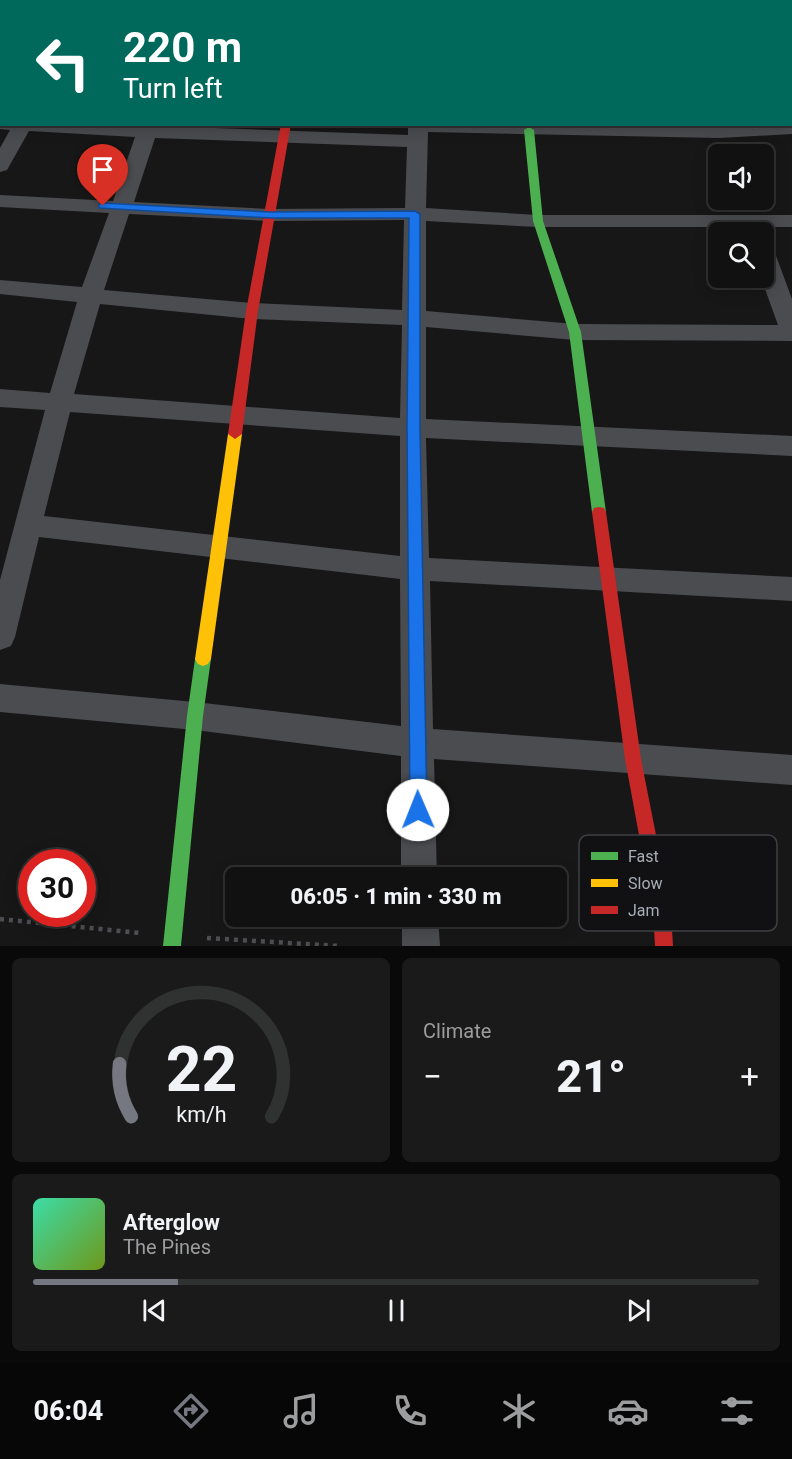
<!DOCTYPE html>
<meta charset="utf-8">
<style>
:root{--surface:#111;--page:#1a1a1a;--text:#f1f3f6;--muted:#9c9d9f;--line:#303131;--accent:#757880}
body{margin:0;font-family:Roboto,sans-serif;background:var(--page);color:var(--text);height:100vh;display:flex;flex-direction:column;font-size:22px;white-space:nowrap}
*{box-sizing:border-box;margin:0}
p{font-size:20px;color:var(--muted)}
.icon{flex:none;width:33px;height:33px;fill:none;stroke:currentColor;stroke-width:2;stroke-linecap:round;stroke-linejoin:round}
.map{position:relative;height:946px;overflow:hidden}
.side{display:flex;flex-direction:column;gap:12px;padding:12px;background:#090909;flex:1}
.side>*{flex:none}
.banner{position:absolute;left:0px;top:0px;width:792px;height:126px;box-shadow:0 3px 15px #0003,0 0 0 2px var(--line);background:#00695c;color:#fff;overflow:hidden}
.fabs{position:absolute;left:708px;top:144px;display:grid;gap:12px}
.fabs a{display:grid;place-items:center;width:66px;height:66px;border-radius:9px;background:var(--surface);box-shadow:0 3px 15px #0003,0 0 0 2px var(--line);font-size:30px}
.speed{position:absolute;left:18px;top:849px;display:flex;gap:12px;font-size:30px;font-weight:700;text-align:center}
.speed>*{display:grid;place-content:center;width:78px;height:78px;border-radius:50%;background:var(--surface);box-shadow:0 3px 15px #0003,0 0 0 2px var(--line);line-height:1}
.speed .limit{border:9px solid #d22;background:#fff;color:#111}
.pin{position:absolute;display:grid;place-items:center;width:51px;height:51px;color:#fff;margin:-62px -26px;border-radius:50% 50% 50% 0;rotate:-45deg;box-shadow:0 0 6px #0007}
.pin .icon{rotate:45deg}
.me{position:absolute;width:66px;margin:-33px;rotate:359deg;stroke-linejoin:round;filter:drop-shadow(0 0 4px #0008)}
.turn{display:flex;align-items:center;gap:21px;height:126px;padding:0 24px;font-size:27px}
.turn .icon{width:78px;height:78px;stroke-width:2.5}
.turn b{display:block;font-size:42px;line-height:51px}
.big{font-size:45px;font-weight:800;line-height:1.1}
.side .tile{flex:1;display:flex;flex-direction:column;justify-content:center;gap:9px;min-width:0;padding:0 21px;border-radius:9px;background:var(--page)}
.side .dial{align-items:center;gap:0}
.dial svg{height:156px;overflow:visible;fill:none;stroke:var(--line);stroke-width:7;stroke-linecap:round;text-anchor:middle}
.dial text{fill:var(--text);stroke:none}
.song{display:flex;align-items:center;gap:18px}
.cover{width:72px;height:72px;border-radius:9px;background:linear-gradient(135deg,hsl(160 70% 55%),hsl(80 70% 35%))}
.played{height:6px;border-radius:3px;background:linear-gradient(90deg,var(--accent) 20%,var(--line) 20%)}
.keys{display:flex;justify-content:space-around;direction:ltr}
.heat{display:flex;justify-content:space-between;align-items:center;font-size:33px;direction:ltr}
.side .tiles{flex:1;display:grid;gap:12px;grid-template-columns:1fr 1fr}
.tile:last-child{grid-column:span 2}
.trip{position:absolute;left:225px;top:867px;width:342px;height:60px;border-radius:9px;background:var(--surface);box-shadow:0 3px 15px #0003,0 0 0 2px var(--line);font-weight:800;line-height:60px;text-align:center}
.tab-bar{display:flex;height:96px;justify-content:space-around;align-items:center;background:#070707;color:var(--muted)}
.tab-bar .icon{width:42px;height:42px}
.tab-bar .on{color:var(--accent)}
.tab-bar b{font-size:27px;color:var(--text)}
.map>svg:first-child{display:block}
</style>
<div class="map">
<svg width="792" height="946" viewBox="0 0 792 946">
<rect width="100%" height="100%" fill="#171717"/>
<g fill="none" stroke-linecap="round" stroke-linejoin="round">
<path stroke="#4d4e52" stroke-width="4.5" stroke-dasharray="4 5" stroke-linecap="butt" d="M0,919L140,933
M207,938L339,946"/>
<path fill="#4b4c50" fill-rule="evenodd" d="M0,0H94L95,2H2V5Z
M195,0H211L194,2Z
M322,0H338V2H322Z
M498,0H514L515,2H498Z
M651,0H667V2H651Z
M784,0H792V8L790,2H783Z
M0,52H2V62H0Z
M790,59H792V69H790Z
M0,119L2,124H159L158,126L408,135V124H790L792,122V134L719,138L428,132L426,208L538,215H792V227H538L426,221V311L575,324L778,325L761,278H764V246L772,248L775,253L792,299V341L575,340L426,327V419L792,436V456L426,438L429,558L792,577V601L430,581L433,729L792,755V785L434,759L437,878H401V756L195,730L0,712V684L195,702L401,726L400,579L39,537L15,637L11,646L0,650V580L45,410L0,407V389L50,393L77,302L0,294V280L82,287L109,213L0,207V195L113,201L135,137L29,131L7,170L0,172V148L10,130L0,129ZM155,138L407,147L405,208L270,209L134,202ZM129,214L270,221L404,220L402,310L252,303L104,290ZM100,304L252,319L402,325L400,418L74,394ZM70,412L400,436V556L44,516Z
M402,916H438L440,946H402Z"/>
<path fill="#4caf50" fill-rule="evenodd" d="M529,127L534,130L543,221L581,332L606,512L604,516H594L592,512L569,332L533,221L524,130Z
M203,652L208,654L211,659L203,716L181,946H163L187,716L195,659L198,654Z"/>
<path fill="#ffc107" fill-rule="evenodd" d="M235,429L242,434L211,659L208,664L203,666L198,664L195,659L228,434Z"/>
<path fill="#c62828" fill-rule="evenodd" d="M281,124H291L258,311L242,434L235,439L228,434L246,311Z
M599,507L604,508L606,512L641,759L671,911L673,946H655L653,911L625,759L592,512L594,508Z"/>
</g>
<path fill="#1a73e8" stroke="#114b97" stroke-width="1.5" d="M103,203L270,212L415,211L420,214V428L427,810L424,816L418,818L412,816L410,810L407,428L409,218H270L99,208V204Z"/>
<rect x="579" y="835" width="198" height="96" rx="9" fill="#111113" stroke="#3e4045" stroke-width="1.5"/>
<rect x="591" y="852" width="27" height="8" fill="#4caf50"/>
<rect x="591" y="879" width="27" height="8" fill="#ffc107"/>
<rect x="591" y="906" width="27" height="8" fill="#c62828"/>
<g font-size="16" fill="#a8adb8">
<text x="628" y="862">Fast</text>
<text x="628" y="889">Slow</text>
<text x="628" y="916">Jam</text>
</g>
</svg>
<div class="fabs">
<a><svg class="icon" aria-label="sound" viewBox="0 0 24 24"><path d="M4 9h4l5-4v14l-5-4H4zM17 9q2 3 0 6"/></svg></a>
<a><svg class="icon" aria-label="search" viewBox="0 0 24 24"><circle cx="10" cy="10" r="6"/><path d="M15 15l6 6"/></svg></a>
</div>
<div class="speed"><div class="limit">30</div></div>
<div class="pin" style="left:103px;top:206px;background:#d93025"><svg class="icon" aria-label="arrive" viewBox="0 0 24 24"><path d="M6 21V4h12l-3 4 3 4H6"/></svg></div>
<svg class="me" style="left:418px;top:810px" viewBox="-20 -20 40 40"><circle r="19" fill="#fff"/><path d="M0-13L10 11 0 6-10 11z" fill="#1a73e8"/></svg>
<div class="trip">06:05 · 1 min · 330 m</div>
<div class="banner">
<div class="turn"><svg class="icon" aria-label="left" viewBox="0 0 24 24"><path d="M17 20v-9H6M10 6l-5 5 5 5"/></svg><div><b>220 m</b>Turn left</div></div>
</div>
</div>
<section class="side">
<div class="tiles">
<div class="tile dial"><svg viewBox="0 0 100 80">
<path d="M14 69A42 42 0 1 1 86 69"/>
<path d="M14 69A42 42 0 0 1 8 42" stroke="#757880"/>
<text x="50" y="56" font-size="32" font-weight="700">22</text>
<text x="50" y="72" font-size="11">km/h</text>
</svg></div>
<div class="tile"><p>Climate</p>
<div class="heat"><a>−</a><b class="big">21°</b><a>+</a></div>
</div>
<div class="tile">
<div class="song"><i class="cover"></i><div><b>Afterglow</b><p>The Pines</p></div></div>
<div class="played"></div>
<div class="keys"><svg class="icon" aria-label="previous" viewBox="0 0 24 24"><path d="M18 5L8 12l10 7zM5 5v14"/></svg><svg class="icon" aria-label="pause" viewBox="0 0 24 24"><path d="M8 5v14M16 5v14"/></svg><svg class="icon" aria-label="next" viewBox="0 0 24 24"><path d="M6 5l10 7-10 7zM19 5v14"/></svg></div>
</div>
</div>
</section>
<nav class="tab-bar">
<b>06:04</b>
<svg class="icon on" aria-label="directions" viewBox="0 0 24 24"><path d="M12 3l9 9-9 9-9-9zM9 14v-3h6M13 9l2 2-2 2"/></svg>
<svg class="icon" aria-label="music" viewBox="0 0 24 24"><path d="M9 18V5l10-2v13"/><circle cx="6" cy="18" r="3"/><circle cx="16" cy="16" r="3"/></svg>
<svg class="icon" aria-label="phone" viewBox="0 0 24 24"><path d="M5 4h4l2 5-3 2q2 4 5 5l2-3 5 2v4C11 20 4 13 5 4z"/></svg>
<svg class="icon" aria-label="climate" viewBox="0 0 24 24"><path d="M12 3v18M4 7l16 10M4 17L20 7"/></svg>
<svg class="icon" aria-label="car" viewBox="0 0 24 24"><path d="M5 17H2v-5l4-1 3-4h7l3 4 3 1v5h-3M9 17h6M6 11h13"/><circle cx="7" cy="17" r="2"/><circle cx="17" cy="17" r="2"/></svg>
<svg class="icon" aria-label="filters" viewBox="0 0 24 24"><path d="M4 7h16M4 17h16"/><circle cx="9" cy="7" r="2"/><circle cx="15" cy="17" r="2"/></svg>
</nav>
